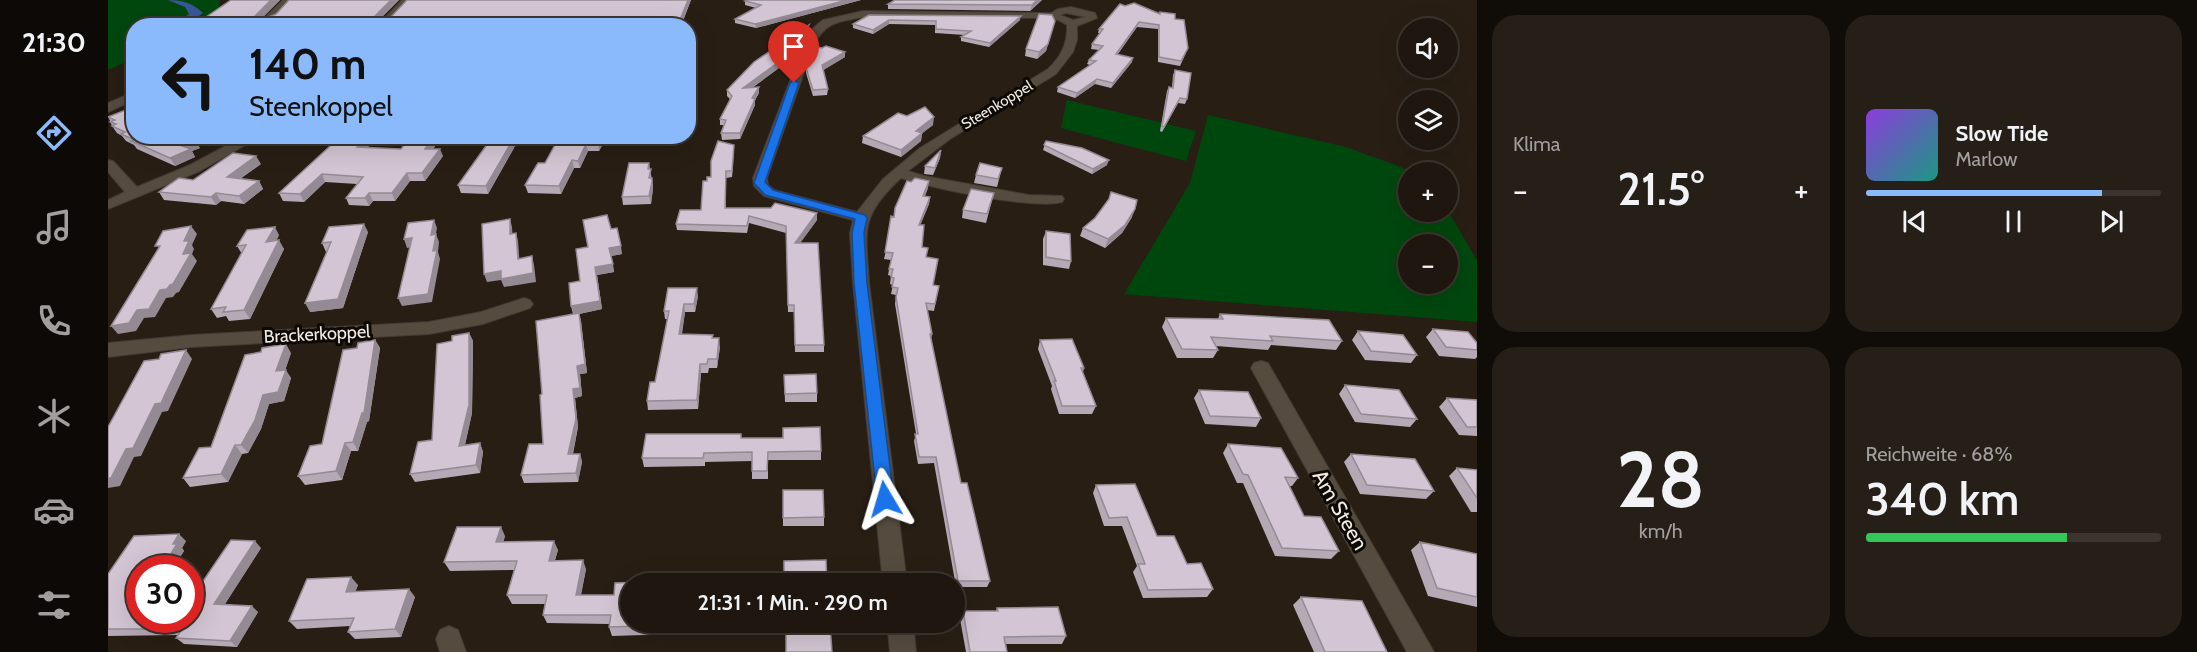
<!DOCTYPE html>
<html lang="de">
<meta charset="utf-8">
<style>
:root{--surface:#1e160f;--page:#261f18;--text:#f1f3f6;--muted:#a19f9e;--line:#3c352f;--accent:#8bbafc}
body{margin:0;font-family:Cabin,sans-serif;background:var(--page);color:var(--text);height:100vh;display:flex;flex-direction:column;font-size:22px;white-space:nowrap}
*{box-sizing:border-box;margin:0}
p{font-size:20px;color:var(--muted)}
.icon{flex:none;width:33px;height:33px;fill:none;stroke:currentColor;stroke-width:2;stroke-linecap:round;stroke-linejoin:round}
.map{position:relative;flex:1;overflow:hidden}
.sheet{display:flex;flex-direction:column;gap:15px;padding:15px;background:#100c08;width:720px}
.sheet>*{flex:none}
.banner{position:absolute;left:18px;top:18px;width:570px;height:126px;border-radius:24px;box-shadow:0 6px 24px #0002,0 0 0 2px var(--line);background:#8bbafc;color:#111;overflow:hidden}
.fabs{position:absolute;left:1290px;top:18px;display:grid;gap:12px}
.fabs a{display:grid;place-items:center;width:60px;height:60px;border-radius:50%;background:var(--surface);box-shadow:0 6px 24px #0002,0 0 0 2px var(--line);font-size:30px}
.speed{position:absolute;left:18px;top:555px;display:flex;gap:12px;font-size:30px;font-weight:700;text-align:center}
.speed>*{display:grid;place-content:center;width:78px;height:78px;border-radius:50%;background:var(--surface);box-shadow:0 6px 24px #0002,0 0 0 2px var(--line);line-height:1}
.speed .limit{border:9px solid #d22;background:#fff;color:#111}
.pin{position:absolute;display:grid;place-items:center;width:51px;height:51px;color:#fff;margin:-62px -26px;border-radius:50% 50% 50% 0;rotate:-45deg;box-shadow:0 0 6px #0007}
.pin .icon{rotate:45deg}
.me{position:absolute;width:66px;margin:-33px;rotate:353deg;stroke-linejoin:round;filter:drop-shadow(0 0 4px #0008)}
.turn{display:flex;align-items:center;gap:21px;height:126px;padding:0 24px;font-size:27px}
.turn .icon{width:78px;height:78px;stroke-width:2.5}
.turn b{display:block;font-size:42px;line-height:51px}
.big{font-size:45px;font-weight:600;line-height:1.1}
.sheet .widget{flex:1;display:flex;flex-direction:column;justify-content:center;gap:9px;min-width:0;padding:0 21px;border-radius:24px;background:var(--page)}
.sheet .dial{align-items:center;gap:0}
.dial b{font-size:78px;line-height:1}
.song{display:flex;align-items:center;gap:18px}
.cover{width:72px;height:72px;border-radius:9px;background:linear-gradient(135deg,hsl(270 70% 55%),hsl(170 70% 35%))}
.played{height:6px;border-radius:3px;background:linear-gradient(90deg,var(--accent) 80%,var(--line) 80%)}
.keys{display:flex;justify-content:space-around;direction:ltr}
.heat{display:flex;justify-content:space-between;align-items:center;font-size:33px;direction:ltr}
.charge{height:9px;border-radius:4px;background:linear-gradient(90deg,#34c759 68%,var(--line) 0)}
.sheet .tiles{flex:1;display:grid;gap:15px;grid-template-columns:repeat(2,1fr)}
.trip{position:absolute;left:512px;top:573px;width:345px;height:60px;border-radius:30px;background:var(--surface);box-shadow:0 6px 24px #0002,0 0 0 2px var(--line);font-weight:600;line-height:60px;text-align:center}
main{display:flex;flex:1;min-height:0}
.tabs{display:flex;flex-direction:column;width:108px;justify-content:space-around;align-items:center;background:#0c0906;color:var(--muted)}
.tabs .icon{width:42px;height:42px}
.tabs .active{color:var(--accent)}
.tabs b{font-size:27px;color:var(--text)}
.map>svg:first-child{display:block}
</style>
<main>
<nav class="tabs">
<b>21:30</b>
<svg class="icon active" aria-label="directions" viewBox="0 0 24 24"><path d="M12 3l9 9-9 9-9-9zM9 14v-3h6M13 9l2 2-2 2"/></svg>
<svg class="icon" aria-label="music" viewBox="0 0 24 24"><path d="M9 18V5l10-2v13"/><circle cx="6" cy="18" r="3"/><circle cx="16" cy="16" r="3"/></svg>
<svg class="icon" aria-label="phone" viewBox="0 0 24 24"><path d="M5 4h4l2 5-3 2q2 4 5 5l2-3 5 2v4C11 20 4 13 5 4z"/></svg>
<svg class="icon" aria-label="climate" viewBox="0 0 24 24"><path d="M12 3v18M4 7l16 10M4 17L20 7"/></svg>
<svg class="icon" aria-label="car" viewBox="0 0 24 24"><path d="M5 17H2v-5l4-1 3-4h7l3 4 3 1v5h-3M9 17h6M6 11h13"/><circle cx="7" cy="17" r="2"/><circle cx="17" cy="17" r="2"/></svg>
<svg class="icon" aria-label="filters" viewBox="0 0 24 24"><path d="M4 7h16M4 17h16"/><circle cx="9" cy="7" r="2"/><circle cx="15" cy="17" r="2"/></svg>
</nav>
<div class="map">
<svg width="1369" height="652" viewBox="0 0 1369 652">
<rect width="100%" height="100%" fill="#281e14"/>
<path fill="#00470e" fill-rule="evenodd" d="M0,0H112L111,9L93,25L26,26L25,59L0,70Z
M959,100L1088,131L1078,161L953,128Z
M1100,115L1238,147L1293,167L1301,172L1300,212L1340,211L1369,260V322L1016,294L1082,183ZM1340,244V284H1300V244Z"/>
<path fill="#395697" d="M60,0C75,0 84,3 95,13L79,25H65L81,14L77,7Z"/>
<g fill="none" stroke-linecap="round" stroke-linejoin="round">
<defs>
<path id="street" d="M175,0H185C177,14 164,26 148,26Z
M294,0H304L280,26H269Z
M963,7L987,13L989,18L969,26V40L965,52L948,74L842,139L800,171L816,176L921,195L954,196L956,199L954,202C924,210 825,188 793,178C751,217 758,230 761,283L799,584H775L745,283L742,233L745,220L656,196L646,186L645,178L696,44L705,28L715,20L755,11L943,13L950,9ZM958,13L978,17L965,20L952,15ZM755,17L937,18L950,20L959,25C960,43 953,57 940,69L812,148L775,179L749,212L666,190L660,185L659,178L706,44C719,21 731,22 755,17Z
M26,92V100L0,112V103Z
M136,136H153L92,171L0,209V200L17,192L0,172V160L5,161L29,187L82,165Z
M323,136H402L396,140H329Z
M416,298L422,300L425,304L422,308L375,324L321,334L84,347L0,357V343L84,335L321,322L373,312Z
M1153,361L1160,363L1326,652H1299L1143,368L1146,363Z
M779,622H805L808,652H782Z
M341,626L350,630L358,652H332L328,639L332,630Z"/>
</defs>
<use href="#street" stroke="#423a34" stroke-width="2"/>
<use href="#street" fill="#564b3f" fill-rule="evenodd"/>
</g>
<path fill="#b5a9b5" d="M123,0H172L151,21L168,14L181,0H291L270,21L583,0L573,26H85Z
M640,0H753L648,28L627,23V19L648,8L637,5V1Z
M934,0L922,11L780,9V4Z
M1017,6L1051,14L1052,12L1067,19L1078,53L1072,66L1050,62V29L1029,27L1010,54L1024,62L1003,88L987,84L967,98L949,92L950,87L982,65L979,64L981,60L991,50L983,49L984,44L992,33H990L991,29Z
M761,15L912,20L881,47L853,41V37L857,35L827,33V25L781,24L765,34L745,28V24Z
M945,28L938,51L929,59L917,56L918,49Z
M700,30L690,54L644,88L651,93L647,100V105L632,139L614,140L613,133L616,125H612V119L622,99L619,96V90Z
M714,48L737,52V57L715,70L720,89L719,95L705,96L698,73V68Z
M1067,70L1079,99L1077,104L1070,103L1054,132L1052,131L1059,91L1061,87H1064L1065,75Z
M0,116L92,148L84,151L87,157L67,166L29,149L26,145L18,141L14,136L9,133L4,126Z
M825,125L814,133L813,141L793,157L754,143L755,136Z
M233,136H271L259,148L293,149L330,142L325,149L335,156L317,181H302L287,201H265L261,206L241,205L238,198L249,184L217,182L196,202L175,201L171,193Z
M499,136L491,151H480L472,168H466L453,194L420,193L417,185L437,163L460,144Z
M938,141L999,165L984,174L935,150Z
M626,145L624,177L618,178V208L709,220L692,243L716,345V352H687L686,312H680L678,233L641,223L639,233L569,230L568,224L593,210L603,177Z
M406,148L380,194L353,193L350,185Z
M833,150L832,158L825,175L816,174L817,166Z
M541,163L545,186L543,204L515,205L514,197Z
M153,164L132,179L151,181L155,189L136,204L113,201L108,205L56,200L51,192L85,180Z
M894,168L889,187L866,183L868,175Z
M820,188L817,196L822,197L821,204L812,225L814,247L818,257L825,285L831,286L826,311L819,310L824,334L823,339L853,483L882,581L879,587H848L826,463L810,464L806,441L808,434L787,304L788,295L783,294L785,285L782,284L783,276L780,275L783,260L776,259L786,217Z
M1003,192L1024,217L1014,233L997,248L972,236L975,228L987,218L1000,201Z
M886,193L878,223L854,218L855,210Z
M503,229L514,254L503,256L506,272L489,275L494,309L471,314L473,321L479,373L472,374L474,396L467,398L470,427L465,454H472L474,462L470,482L416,483L413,475L435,444L434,394L465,314L463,306L472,281L480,247Z
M938,231L963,261L961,269L935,265V239Z
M260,232L235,308L202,312L219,252H218L214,243Z
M171,235L168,241L176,249L142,319L121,321L118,316L109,318L103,309L134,254L129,246Z
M590,296L587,312H577L574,334L605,338L612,347L609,368H601L600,373H593L590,409L540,410L539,401L547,382L560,319H557L556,311Z
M1112,314L1234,341L1228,350L1163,345L1160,350L1108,346L1110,350L1105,358H1069L1054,327L1058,318L1110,319Z
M1325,329L1369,343V357L1367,359L1331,356L1318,337Z
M1250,331L1309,355L1303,363L1257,360L1244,340Z
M361,333L365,341L364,413L357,445L372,443L375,452L372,473L307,482L302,474L324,440L344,341Z
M267,340L272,348L261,421L259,422L250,451H243L234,480L197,485L190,476L214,444L249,348Z
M932,340L976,368L975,372L988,406L984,414H951L943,389L944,386L930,349Z
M183,353L177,370L183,378L176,401L161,404L153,429L140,453L134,454L120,482L82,487L75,478L103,447Z
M676,375L709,393V402H677Z
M1237,385L1309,419L1302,427L1247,422L1231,394Z
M1091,390L1153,418L1148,427L1097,424L1086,398Z
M1339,398L1369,400V436L1351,435L1331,407Z
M633,438L713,451V460H660V479H644V461L597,462V466L536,467L534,458Z
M1120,444L1190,478L1184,486H1181L1196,516L1231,551L1223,559L1167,556L1135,483H1129L1115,453Z
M1243,454L1326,491L1318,499L1252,494L1236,462Z
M1349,468L1369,470V512H1363L1341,476Z
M988,485L1049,536L1105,589L1099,597L1035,598L1025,572L1029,566L1014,526H996L985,493Z
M675,490L716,517V526H675Z
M397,536L395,542L450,550L447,560L478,569L473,595L522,622H569L568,634L504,636L501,627V624L439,623L435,615L437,604H404L399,595L406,570L342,571L336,562Z
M78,541L74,548L76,551L65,568H32V620L87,593L153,548L117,604L150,612L129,647L76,644L68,638L70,635L0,636V574Z
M1312,542L1369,554V607L1320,596L1303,550Z
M250,585L247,592L307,597L293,637L247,639L240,632L242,626L189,629L181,621Z
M1193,597L1279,652H1206L1185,605Z
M889,608L958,636L954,644H898L899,652H858L852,619L855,611H888Z"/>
<path fill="#948a94" d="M163,0H172L146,26L143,20Z
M283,0H291L267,24L265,21V18Z
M580,0H583L573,26L572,20Z
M739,0H753L648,28L647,24Z
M929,0H934L922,11L924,5Z
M913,16L912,20L881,47L882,43Z
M781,20V24L765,34V30Z
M1031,22L1029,27L1006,58L1008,54Z
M701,25L700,30L690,54L635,94V88Z
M945,28L938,51L929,59L931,52Z
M737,52V57L714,71V65Z
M1025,58L1024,62L1003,88L1005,83Z
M989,79L987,84L967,98L969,93Z
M651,87V93L647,100V105L632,139V133L644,98Z
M1072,98L1070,103L1054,132L1056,127Z
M826,117L825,125L807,139L808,131Z
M814,133L813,141L793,157V150Z
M260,136H271L252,154L249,147Z
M326,136H328L330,142L320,156L317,149Z
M407,136H414L406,148L380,194L378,186Z
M494,136H499L491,151L490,144Z
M87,140L92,148L84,151L87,157L67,166L62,158L74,146Z
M478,144L480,151L472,168L470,161Z
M626,145V151L624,177V171Z
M332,149L335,156L317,181L314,173Z
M833,150L832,158L825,175L827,168Z
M148,156L153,164L123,185L119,177Z
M464,160L466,168L453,194L451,186Z
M1001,160L999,165L984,174L985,169Z
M299,173L302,181L287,201L284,193Z
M214,174L217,182L196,202L192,194Z
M544,178L545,190L543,204L541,196Z
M151,181L155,189L136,204L131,196Z
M821,181L820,188L814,202L815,196Z
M108,193L113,201L108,205L103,197Z
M261,193L265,201L261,206L257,198Z
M822,197L821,204L810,231L811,225Z
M1027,209L1024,217L1014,233L997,248L1000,239Z
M709,213V220L687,250V243Z
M402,219L404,227L405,242L402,234Z
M326,220L329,228L326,243L323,235Z
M256,224L260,232L235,308L202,312L197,303Z
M83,226L89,234L84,245L86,249L84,254L89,261L71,292L68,293L65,297L58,298L47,317L36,318L28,331L10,334L3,326L29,310L52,290L75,254L76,241Z
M167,227L171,235L163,250L158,242Z
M408,233L410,241L412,267L410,259Z
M328,234L331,242L330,252L332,259L324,302L294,306L290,298L325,251Z
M304,238L308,246L299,248L296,239Z
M171,240L176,249L142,319L136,310Z
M513,246L514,254L503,256L501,248Z
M424,256L426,265L428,282L396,287L393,280L379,282L376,274Z
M505,264L506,272L489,275L494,309L471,314L473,321L479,373L472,374L474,396L467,398L470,427L463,463L460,454L465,389L469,366L466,314L463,306L487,267Z
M589,288L590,296L587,312L586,304Z
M576,304L577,312L572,343L571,334Z
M361,333L365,341L364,413L355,454L351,446Z
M611,338L612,347L609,368V359Z
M267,340L272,348L261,421L259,422L250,451L245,442Z
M178,344L183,353L174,380L168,371Z
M78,350L84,359L60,411L54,412L33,456L26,457L12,486L0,488V478L47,404Z
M592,364L593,373L590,409L589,400Z
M178,370L183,378L176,401L161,404L153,429L140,453L133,445L155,395Z
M237,443L243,451L234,480L228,471Z
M372,443L375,452L372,473L368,465Z
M127,445L134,454L120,482L113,474Z
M472,454L474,462L470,482L468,473Z
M393,527L397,536L393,551L388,542Z
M71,534L78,541L74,548L76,551L65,568H54L65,544Z
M147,541L153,548L113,610L106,604Z
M446,541L450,550L444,570L441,561Z
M475,560L478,569L471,604L468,595Z
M243,577L250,585L244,600L238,592Z
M301,589L307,597L293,637L287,629Z
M144,606L150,612L129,647L122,641Z
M566,622H569L568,634L566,625Z"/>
<path fill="#d3c5d3" stroke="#948a94" stroke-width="1.5" d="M123,0H163L143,20L151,21L168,14L181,0H283L265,18V21H279L299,0H580L572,20H569L566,26H85Z
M640,0H739L647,24L627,19L653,5L637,1Z
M787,0H929L924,5L780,4Z
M1026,3L1052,14V12L1067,14V19L1076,20L1080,48L1073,61L1051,57V25L1031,22L1008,54L1025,58L1005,83L989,79L969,93L950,87L988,61L981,60L995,46L984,44L995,29H991L1012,4L1017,6Z
M931,14L944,15L947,21L940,44L931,52L918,49Z
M761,15L913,16L882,43L853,37L863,31L828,29V21L781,20L765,30L745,24Z
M701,25L690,48L635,88L651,87L644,98L647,99L632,133H613L618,120L612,119L624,96L619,90L646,62Z
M706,46L714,48L718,46L737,52L714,65L720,89L705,90L698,68Z
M1067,70L1083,73L1079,99L1072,98L1056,127L1054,126L1061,87L1065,88Z
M817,107L826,117L808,131L814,133L793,150L755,136L790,113L799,116Z
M20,109L26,111V136H80L87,140L74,146L83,149L62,158L23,141L27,140L13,134L17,132L4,126L8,124L2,122L7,120L0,117Z
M233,136H260L249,147L293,149L303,136H326L317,149H332L314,173H299L284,193H261L257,198H238L255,177L214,174L192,194L171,193Z
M385,136H407L378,186L350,185Z
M464,136H494L490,144H478L470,161L464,160L451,186L417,185L430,163H437L448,143L460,144Z
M610,141L626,145L624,171H618L617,208H663L667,203L709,213L687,243H710L716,345H687L686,305H680L678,226L641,216L639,226L568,224L572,210H593L595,181H599V177H603V161Z
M938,141L974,148L1001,160L985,169L936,145Z
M833,150L827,168L817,166Z
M125,153L148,156L119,177L151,181L131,196L108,193L103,197L51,192L71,178L85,180Z
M521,163H541L540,169H543L541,178H544V182L541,196L514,197Z
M872,163L894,168L890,179L868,175Z
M807,178L821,181L815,196L822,197L811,225H816L814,247L820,248L818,257L830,259L825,285L831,286L827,304L818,303L824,334H822L853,483H859L882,581H850L828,457H811L807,434H810L788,297L790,288L784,287L786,278L783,277L785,269H781L785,253L777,252L783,216L786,217L787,208L799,181L803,182Z
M863,189L886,193L879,214L855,210Z
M1003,192L1029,200L1027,209L1017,225L1000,239L975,228L987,218L1001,199Z
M499,215L503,229L509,228L513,246L501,248L505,264L487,267L492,301L463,306L461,283L472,281L468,249L480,247L475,220Z
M402,219V234L408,233L410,259L424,256L425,273L393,279V271L376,274L374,224Z
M326,220L323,235L328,234L325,251L329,250L320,294L290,298L304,238L296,239L300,223Z
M256,224L230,299L197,303L223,242L214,243L221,227Z
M83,226L76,241H81L75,254L83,253L65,284L62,285L59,289L52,290L41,309L29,310L21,323L3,326L52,246H47L55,231Z
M167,227L158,242L171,240L136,310L115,312L118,307L103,309L138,245L129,246L139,230Z
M938,231L962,234L963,261L938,257Z
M560,288H589L586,304H576L571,334L605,335L604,338H611L609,359H600L599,364H592L589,400L539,401L542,382H547L561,311H556Z
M471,313L477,364L469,366L472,388L465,389L468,419L460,454H472L468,473L413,475L421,444H435L432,395L434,394L428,321Z
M1112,314L1221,320L1234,341L1162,336L1165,341L1103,337L1110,350L1074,349L1058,318L1115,319Z
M1325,329L1360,332L1369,343V350L1338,347Z
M1250,331L1295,335L1309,355L1263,351Z
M361,333V405L351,446L372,443L368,465L302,474L310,442L324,440L329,344L344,341V336Z
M964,339L976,368H973L988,406H954L946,381H948L932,340Z
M267,340L256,413H254L245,442L237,443L228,471L190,476L202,446L214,444L235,350L249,348L250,343Z
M178,344L168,371L178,370L170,392L155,395L147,420L133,445H127L113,474L75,478L91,448L103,447L137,355L153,352L154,348Z
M78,350L53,403L47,404L25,448L18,449L3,478H0V427L36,361L51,359L53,354Z
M708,374L709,393L677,394L676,375Z
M1237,385L1291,390L1309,419L1253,414Z
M1091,390L1140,392L1153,418L1102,416Z
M1339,398L1369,400V427H1359Z
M712,427L713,451L660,452L659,471H644V452L596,453L595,458H534L538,434H633V438H675V428Z
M1120,444L1173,448L1190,478L1177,477L1196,516L1213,517L1231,551L1174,548L1140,475L1135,474Z
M1243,454L1307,459L1326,491L1259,485Z
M1349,468L1369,470V498Z
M1027,484L1049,536H1066L1079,564L1093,563L1105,589L1040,590L1030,564H1037L1019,517L1001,518L988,485Z
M675,490H715L716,517L675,518Z
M349,527H393L388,542L446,541L441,561L475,560L468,595H506L507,583L570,581V584H522V622H566V625L501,627L503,615H435L439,595H399L409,561L336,562Z
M71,534L65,544H69L54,568H32V620H82V589L87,593L123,540L147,541L106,604L144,606L122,641L68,638L74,629H0V574L26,536Z
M1312,542L1369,554V597L1329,588Z
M718,560L719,584H676V561Z
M243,577L238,592L301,589L287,629L240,632L246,618L181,621L199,579Z
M1193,597L1254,601L1279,652H1217Z
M950,607L958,636L896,637L899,652H862L855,611H890L889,608Z
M678,624H722L724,652H678Z"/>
<path fill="#1a73e8" stroke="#114b97" stroke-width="1.5" d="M686,80L691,83L657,182L665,190L757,215L759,218L756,233L759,283L786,499L783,504L777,506L771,504L769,499L746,283L744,233L747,219L657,195L646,183L682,83Z"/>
<g text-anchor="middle" stroke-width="6" stroke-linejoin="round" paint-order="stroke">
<g font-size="15" fill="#f2ebe4" stroke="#0d0905">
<text transform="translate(889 105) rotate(-31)" y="5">Steenkoppel</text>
</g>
<g font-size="18" fill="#f2ebe4" stroke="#0d0905">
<text transform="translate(209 334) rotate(-3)" y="6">Brackerkoppel</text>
</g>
<g font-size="21" fill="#f2ebe4" stroke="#0d0905">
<text transform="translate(1232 510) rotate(60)" y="7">Am Steen</text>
</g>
</g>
</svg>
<div class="fabs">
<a><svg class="icon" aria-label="sound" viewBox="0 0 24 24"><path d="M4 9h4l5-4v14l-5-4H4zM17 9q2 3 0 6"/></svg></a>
<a><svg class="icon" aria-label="layers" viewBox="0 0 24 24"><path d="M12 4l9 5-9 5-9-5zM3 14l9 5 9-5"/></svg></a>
<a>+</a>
<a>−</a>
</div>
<div class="speed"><div class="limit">30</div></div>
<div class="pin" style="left:686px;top:83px;background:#d93025"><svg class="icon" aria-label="arrive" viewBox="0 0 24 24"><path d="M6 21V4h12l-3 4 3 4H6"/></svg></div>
<svg class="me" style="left:777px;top:499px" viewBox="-20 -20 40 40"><path d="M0-17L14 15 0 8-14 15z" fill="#1a73e8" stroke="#fff" stroke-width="4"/></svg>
<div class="trip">21:31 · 1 Min. · 290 m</div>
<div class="banner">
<div class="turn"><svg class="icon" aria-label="left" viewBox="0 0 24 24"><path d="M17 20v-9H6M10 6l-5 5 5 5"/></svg><div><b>140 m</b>Steenkoppel</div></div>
</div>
</div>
<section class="sheet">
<div class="tiles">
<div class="widget"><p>Klima</p>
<div class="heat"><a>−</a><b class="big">21.5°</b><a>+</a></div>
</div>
<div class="widget">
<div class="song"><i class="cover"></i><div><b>Slow Tide</b><p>Marlow</p></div></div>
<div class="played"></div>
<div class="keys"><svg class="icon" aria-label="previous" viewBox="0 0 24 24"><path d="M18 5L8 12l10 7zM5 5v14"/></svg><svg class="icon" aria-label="pause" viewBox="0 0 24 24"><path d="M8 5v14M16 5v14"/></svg><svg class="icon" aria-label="next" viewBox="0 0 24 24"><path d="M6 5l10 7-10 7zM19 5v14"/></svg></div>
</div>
<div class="widget dial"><b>28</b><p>km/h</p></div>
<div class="widget"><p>Reichweite · 68%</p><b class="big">340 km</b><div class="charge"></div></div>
</div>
</section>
</main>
